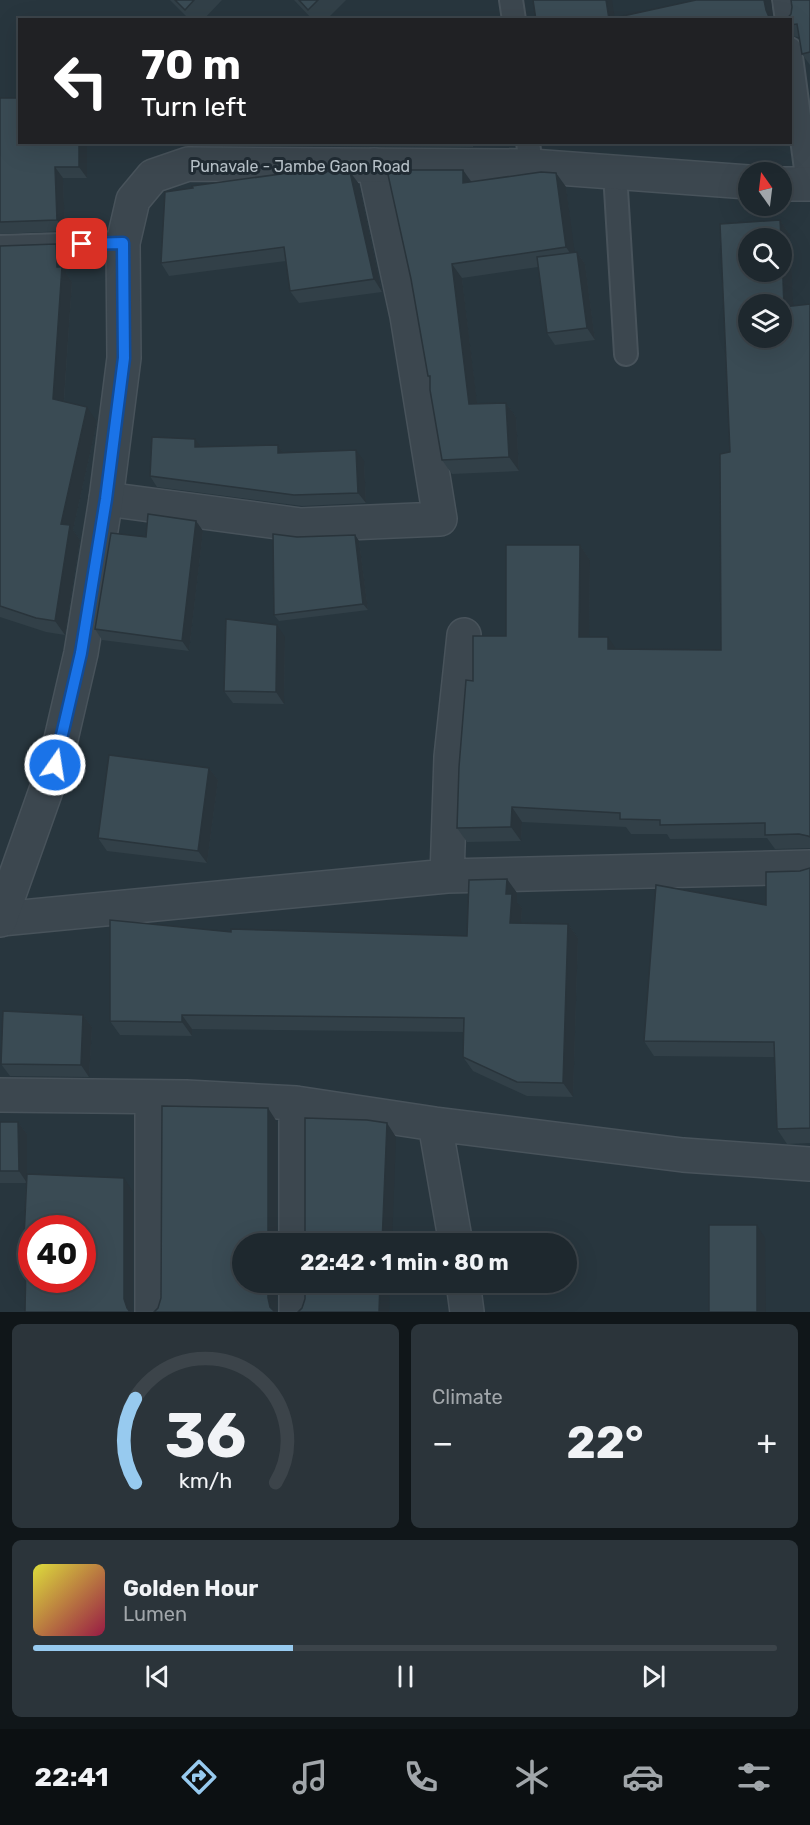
<!DOCTYPE html>
<meta charset="utf-8">
<style>
:root{--surface:#1e282e;--page:#2b343a;--text:#f1f3f6;--muted:#a1a6aa;--line:#3c444a;--accent:#97caef}
body{margin:0;font-family:Rubik,sans-serif;background:var(--page);color:var(--text);height:100vh;display:flex;flex-direction:column;font-size:22px;white-space:nowrap}
*{box-sizing:border-box;margin:0}
p{font-size:20px;color:var(--muted)}
.icon{flex:none;width:33px;height:33px;fill:none;stroke:currentColor;stroke-width:2;stroke-linecap:round;stroke-linejoin:round}
.map{position:relative;height:1312px;overflow:hidden}
.side{display:flex;flex-direction:column;gap:12px;padding:12px;background:#101619;flex:1}
.side>*{flex:none}
.top-card{position:absolute;left:18px;top:18px;width:774px;height:126px;border-radius:0px;box-shadow:0 6px 24px #0002,0 0 0 2px var(--line);background:#202124;color:#fff;overflow:hidden}
.needle{width:39px;rotate:346deg}
.buttons{position:absolute;left:738px;top:162px;display:grid;gap:12px}
.buttons a{display:grid;place-items:center;width:54px;height:54px;border-radius:50%;background:var(--surface);box-shadow:0 6px 24px #0002,0 0 0 2px var(--line);font-size:30px}
.speed{position:absolute;left:18px;top:1215px;display:flex;gap:12px;font-size:30px;font-weight:700;text-align:center}
.speed>*{display:grid;place-content:center;width:78px;height:78px;border-radius:50%;background:var(--surface);box-shadow:0 6px 24px #0002,0 0 0 2px var(--line);line-height:1}
.speed .limit{border:9px solid #d22;background:#fff;color:#111}
.pin{position:absolute;display:grid;place-items:center;width:51px;height:51px;color:#fff;margin:-26px;border-radius:12px;box-shadow:0 3px 9px #0006}
.me{position:absolute;width:66px;margin:-33px;rotate:13deg;stroke-linejoin:round;filter:drop-shadow(0 0 4px #0008)}
.turn{display:flex;align-items:center;gap:21px;height:126px;padding:0 24px;font-size:27px}
.turn .icon{width:78px;height:78px;stroke-width:2.5}
.turn b{display:block;font-size:42px;line-height:51px}
.big{font-size:45px;font-weight:700;line-height:1.1}
.side .widget{flex:1;display:flex;flex-direction:column;justify-content:center;gap:9px;min-width:0;padding:0 21px;border-radius:9px;background:var(--page)}
.side .dial{align-items:center;gap:0}
.dial svg{height:156px;overflow:visible;fill:none;stroke:var(--line);stroke-width:7;stroke-linecap:round;text-anchor:middle}
.dial text{fill:var(--text);stroke:none}
.song{display:flex;align-items:center;gap:18px}
.cover{width:72px;height:72px;border-radius:9px;background:linear-gradient(135deg,hsl(60 70% 55%),hsl(340 70% 35%))}
.played{height:6px;border-radius:3px;background:linear-gradient(90deg,var(--accent) 35%,var(--line) 35%)}
.keys{display:flex;justify-content:space-around;direction:ltr}
.heat{display:flex;justify-content:space-between;align-items:center;font-size:33px;direction:ltr}
.side .tiles{flex:1;display:grid;gap:12px;grid-template-columns:1fr 1fr}
.widget:last-child{grid-column:span 2}
.trip{position:absolute;left:232px;top:1233px;width:345px;height:60px;border-radius:30px;background:var(--surface);box-shadow:0 6px 24px #0002,0 0 0 2px var(--line);font-weight:700;line-height:60px;text-align:center}
.tabs{display:flex;height:96px;justify-content:space-around;align-items:center;background:#0c1012;color:var(--muted)}
.tabs .icon{width:42px;height:42px}
.tabs .on{color:var(--accent)}
.tabs b{font-size:27px;color:var(--text)}
.map>svg:first-child{display:block}
</style>
<div class="map">
<svg width="810" height="1312" viewBox="0 0 810 1312">
<rect width="100%" height="100%" fill="#28363e"/>
<g fill="none" stroke-linecap="round" stroke-linejoin="round">
<defs>
<path id="service" d="M511,0L514,20
M784,0L787,20
M790,49L808,184
M528,142L531,166
M615,173L626,354
M0,247L123,243"/>
<path id="minor" d="M106,499L301,525L440,519L407,316L374,165
M447,876L451,757L464,635
M1,919L447,876L810,867
M0,1095L186,1097L296,1103L435,1124L683,1155L810,1164
M152,1097V1312
M296,1103V1244
M435,1124L456,1244
M296,1282V1312
M463,1282L467,1312"/>
<path id="tertiary" d="M782,184H810
M0,920L55,765L81,653L106,499L124,358L123,243L133,200L153,176L188,164L531,166L748,182"/>
</defs>
<use href="#service" stroke="#48535b" stroke-width="26"/>
<use href="#minor" stroke="#48535b" stroke-width="36"/>
<use href="#tertiary" stroke="#48535b" stroke-width="36"/>
<use href="#service" stroke="#3c474f" stroke-width="22"/>
<use href="#minor" stroke="#3c474f" stroke-width="33"/>
<use href="#tertiary" stroke="#3c474f" stroke-width="33"/>
</g>
<path fill="#324048" d="M170,0H222L203,20H190Z
M294,0H346L326,20H313Z
M810,0V65L802,54L799,37L790,36V20Z
M0,98L87,142V178H63L65,231L0,234Z
M310,142H473V147L312,146Z
M350,172L359,184L382,292L299,303L290,291L286,261L169,276L161,263Z
M556,173L566,187L574,252H577L585,264L595,340L555,345L547,333L538,267L462,278L477,404L506,403L516,417L519,471L452,474L442,460L430,379L428,376L411,279L471,182Z
M780,220L790,235L793,306L810,304V848L775,849L767,838L670,839L667,834H631L626,827L522,822L521,841L467,842L457,828L473,681L506,636L580,545L590,560L589,637L617,649L721,650L730,452Z
M56,244L66,258V273L72,282L64,402L97,422L73,530L80,540L65,635L46,632L0,617V246Z
M278,445L283,453L364,461L366,503L302,506L157,487L150,476L200,447Z
M196,521L203,531L189,651L102,640L95,629L146,537Z
M355,535L359,541L368,610L279,621L274,615L297,537Z
M285,637L284,704L233,703L224,691Z
M209,768L218,780L207,863L107,851L98,838Z
M810,868V1143L787,1144L777,1129L774,1057L654,1056L644,1041L766,905L800,871Z
M507,879L517,893V902L522,908L521,923L568,924L578,938L573,1097L527,1096L473,1071L463,1057L464,1032L192,1029V1036L120,1035L110,1021L231,932L467,936Z
M83,1015L92,1027L89,1077L10,1076L1,1064Z
M0,1122H18L27,1134V1174L133,1192V1312H25L26,1263L23,1259L26,1183H0Z"/>
<path fill="#29343b" d="M606,0H612L615,20H610Z
M764,0H771L773,20H770L766,10Z
M79,142H87V178L79,167Z
M55,167L63,178L65,231L57,220Z
M463,170L473,184L463,183Z
M350,172L359,184L382,292L374,279Z
M556,173L566,187L576,262L566,247Z
M780,220L790,235L794,322L784,307Z
M56,244L66,258V273L72,282L63,413L53,399L57,267Z
M577,252L585,264L595,340L587,328Z
M452,264L462,278L479,419L469,404Z
M506,403L516,417L519,471L509,457Z
M87,407L97,422L73,530L80,540L65,635L55,621L61,524Z
M195,439L203,450L195,447Z
M278,445L285,456L278,453Z
M356,450L364,461L366,503L358,493Z
M196,521L203,531L189,651L182,641Z
M355,535L359,541L368,610L363,604Z
M580,545L590,560L589,651L579,637Z
M277,625L285,637L284,704L276,692Z
M608,637L618,652L608,649Z
M209,768L218,780L207,863L198,851Z
M512,807L522,822L521,841L511,827Z
M507,879L517,893V902L522,908L520,937L510,923L506,894Z
M568,924L578,938L573,1097L563,1083Z
M83,1015L92,1027L89,1077L81,1065Z
M182,1015L192,1029V1036L182,1022Z
M268,1108L277,1122V1244H273L270,1239L268,1231Z
M18,1122L27,1134V1183L19,1171Z
M387,1123L396,1137L392,1244H382Z
M124,1178L133,1192V1312H129L127,1308L124,1299Z
M757,1225L765,1238L766,1312H757Z
M268,1282H277V1312H273L270,1307L268,1298Z
M380,1282H390L389,1312H379Z"/>
<path fill="#3a4b54" stroke="#29343b" stroke-width="1.5" fill-rule="evenodd" d="M175,0H194L185,10Z
M299,0H318L308,10Z
M533,0H606L609,19L696,0H764L766,10L769,17L772,20H536Z
M791,0H810V52L802,54L797,24L790,25V20H786L791,14L792,7Z
M0,98H20V142H79V167H55L57,220L0,222Z
M387,170H463V183L541,172L556,173L566,247L452,264L469,404L506,403L509,457L442,460L430,390V376H428L411,279Z
M303,171L350,172L374,279L290,291L284,247L161,263L165,192L193,188L192,186Z
M780,220L781,238H748V272H782V252L784,307L810,304V837L808,836L799,834L765,835V823L660,825V820L620,819V813L512,807L511,827L457,828L459,767L466,680L473,681V636H506V545H580L579,637H608V649L721,650L720,454L730,452L720,224ZM748,304H782V338H748Z
M56,244L57,267H62L53,399L87,407L61,524L70,525L55,621L36,618L0,606V246Z
M577,252L587,328L547,333L537,257Z
M152,437L195,439V447L278,445V453L356,450L358,493L294,495L150,476Z
M148,514L196,521L182,641L95,629L111,533L146,537Z
M273,534L297,537L355,535L363,604L274,615Z
M226,619L277,625L276,692L224,691Z
M109,755L209,768L198,851L98,838Z
M810,868V1128L777,1129L774,1042L644,1041L656,885L766,905V872L800,871Z
M507,879L506,894H512L510,923L568,924L563,1083L517,1082L463,1057L464,1018L182,1015V1022L110,1021V920L231,932V929L467,936L469,880Z
M3,1011L83,1015L81,1065L1,1064Z
M162,1106L268,1108V1231L270,1239L274,1244H243V1282H268V1298L270,1307L275,1312H154L158,1308L161,1298Z
M305,1118L367,1120L387,1123L382,1244H299L303,1239L305,1231Z
M0,1122H18L19,1171H0Z
M27,1174L124,1178V1299L127,1308L130,1312H25L26,1259H23ZM32,1228H82V1280H32Z
M709,1225H757V1312H709Z
M305,1282H380L379,1312H298L302,1308L305,1299Z"/>
<g fill="none" stroke-linecap="round" stroke-linejoin="round">
<defs>
<path id="route" d="M55,765L81,653L106,499L124,358L123,243L82,244"/>
</defs>
<use href="#route" stroke="#114b97" stroke-width="15"/>
<use href="#route" stroke="#1a73e8" stroke-width="10"/>
</g>
<g text-anchor="middle" stroke-width="6" stroke-linejoin="round" paint-order="stroke">
<g font-size="16" fill="#b8c2c9" stroke="#212c34">
<text x="300" y="172">Punavale - Jambe Gaon Road</text>
</g>
</g>
</svg>
<div class="buttons">
<a><svg class="needle" viewBox="-14 -14 28 28"><path d="M0-13l5 13h-10z" fill="#e53935"/><path d="M0 13l5-13h-10z" fill="#a1a6aa"/></svg></a>
<a><svg class="icon" aria-label="search" viewBox="0 0 24 24"><circle cx="10" cy="10" r="6"/><path d="M15 15l6 6"/></svg></a>
<a><svg class="icon" aria-label="layers" viewBox="0 0 24 24"><path d="M12 4l9 5-9 5-9-5zM3 14l9 5 9-5"/></svg></a>
</div>
<div class="speed"><div class="limit">40</div></div>
<div class="pin" style="left:82px;top:244px;background:#d93025"><svg class="icon" aria-label="arrive" viewBox="0 0 24 24"><path d="M6 21V4h12l-3 4 3 4H6"/></svg></div>
<svg class="me" style="left:55px;top:765px" viewBox="-20 -20 40 40"><circle r="17" fill="#1a73e8" stroke="#fff" stroke-width="3"/><path d="M0-11L8 9 0 5-8 9z" fill="#fff"/></svg>
<div class="trip">22:42 · 1 min · 80 m</div>
<div class="top-card">
<div class="turn"><svg class="icon" aria-label="left" viewBox="0 0 24 24"><path d="M17 20v-9H6M10 6l-5 5 5 5"/></svg><div><b>70 m</b>Turn left</div></div>
</div>
</div>
<section class="side">
<div class="tiles">
<div class="widget dial"><svg viewBox="0 0 100 80">
<path d="M14 69A42 42 0 1 1 86 69"/>
<path d="M14 69A42 42 0 0 1 14 26" stroke="#97caef"/>
<text x="50" y="56" font-size="32" font-weight="700">36</text>
<text x="50" y="72" font-size="11">km/h</text>
</svg></div>
<div class="widget"><p>Climate</p>
<div class="heat"><a>−</a><b class="big">22°</b><a>+</a></div>
</div>
<div class="widget">
<div class="song"><i class="cover"></i><div><b>Golden Hour</b><p>Lumen</p></div></div>
<div class="played"></div>
<div class="keys"><svg class="icon" aria-label="previous" viewBox="0 0 24 24"><path d="M18 5L8 12l10 7zM5 5v14"/></svg><svg class="icon" aria-label="pause" viewBox="0 0 24 24"><path d="M8 5v14M16 5v14"/></svg><svg class="icon" aria-label="next" viewBox="0 0 24 24"><path d="M6 5l10 7-10 7zM19 5v14"/></svg></div>
</div>
</div>
</section>
<nav class="tabs">
<b>22:41</b>
<svg class="icon on" aria-label="directions" viewBox="0 0 24 24"><path d="M12 3l9 9-9 9-9-9zM9 14v-3h6M13 9l2 2-2 2"/></svg>
<svg class="icon" aria-label="music" viewBox="0 0 24 24"><path d="M9 18V5l10-2v13"/><circle cx="6" cy="18" r="3"/><circle cx="16" cy="16" r="3"/></svg>
<svg class="icon" aria-label="phone" viewBox="0 0 24 24"><path d="M5 4h4l2 5-3 2q2 4 5 5l2-3 5 2v4C11 20 4 13 5 4z"/></svg>
<svg class="icon" aria-label="climate" viewBox="0 0 24 24"><path d="M12 3v18M4 7l16 10M4 17L20 7"/></svg>
<svg class="icon" aria-label="car" viewBox="0 0 24 24"><path d="M5 17H2v-5l4-1 3-4h7l3 4 3 1v5h-3M9 17h6M6 11h13"/><circle cx="7" cy="17" r="2"/><circle cx="17" cy="17" r="2"/></svg>
<svg class="icon" aria-label="filters" viewBox="0 0 24 24"><path d="M4 7h16M4 17h16"/><circle cx="9" cy="7" r="2"/><circle cx="15" cy="17" r="2"/></svg>
</nav>
